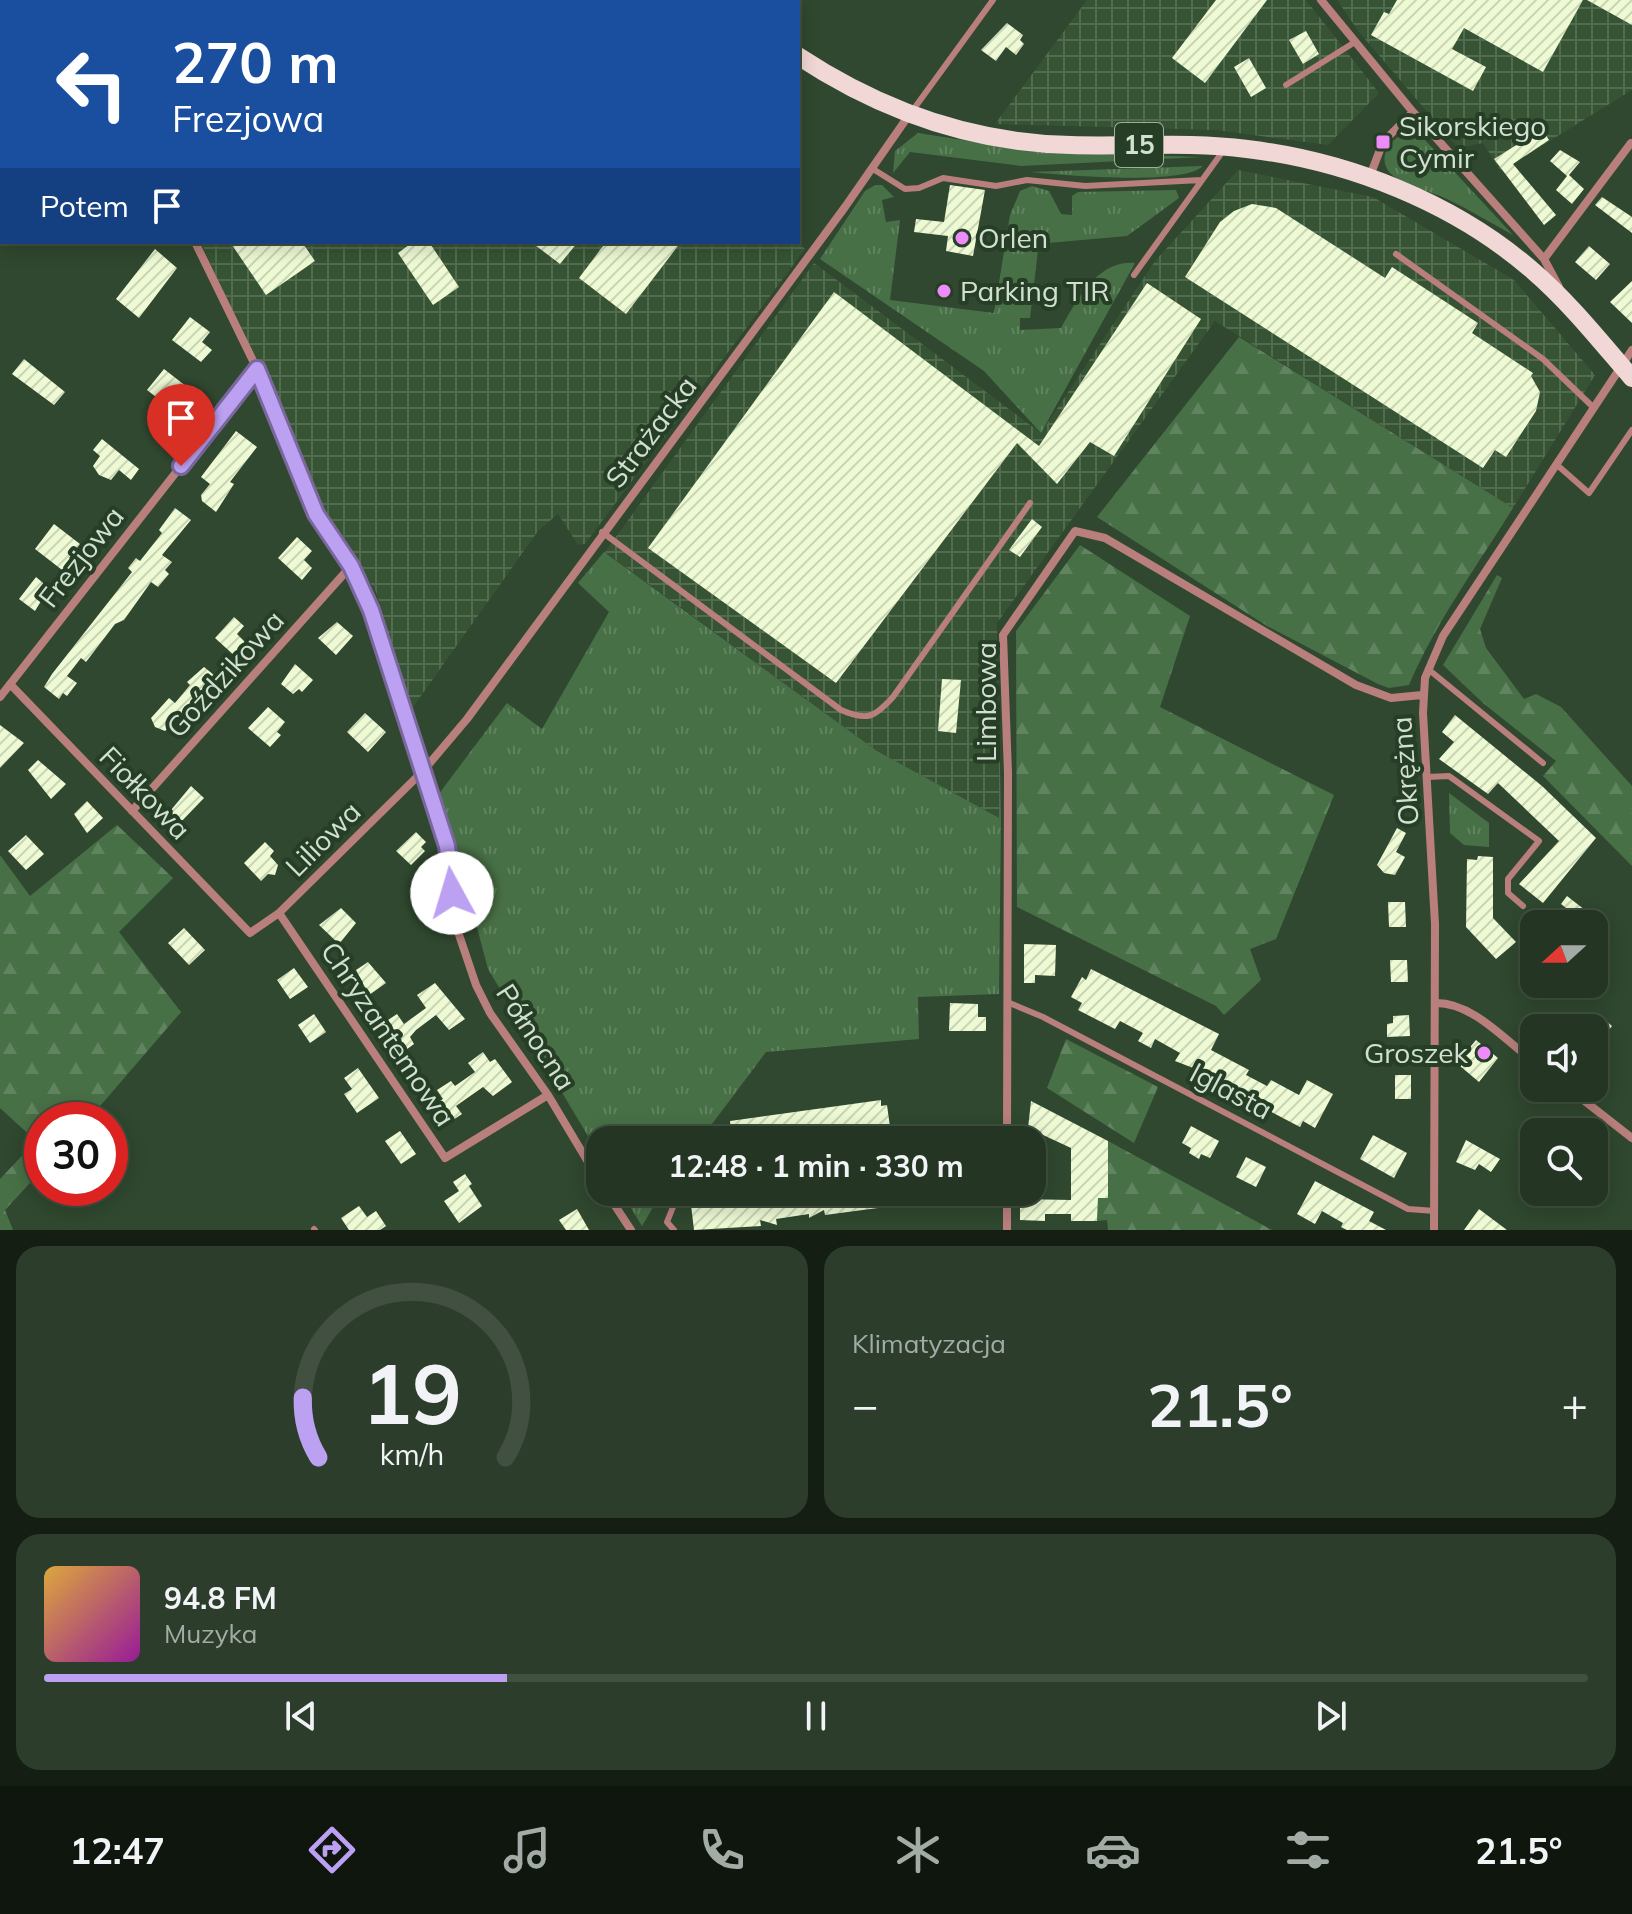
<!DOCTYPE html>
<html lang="pl">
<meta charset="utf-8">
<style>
:root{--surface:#243623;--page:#2c3e2b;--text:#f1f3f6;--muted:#a3aba6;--line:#415041;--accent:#bca0f2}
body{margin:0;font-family:Mulish,sans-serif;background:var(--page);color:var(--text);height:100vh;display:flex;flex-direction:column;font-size:30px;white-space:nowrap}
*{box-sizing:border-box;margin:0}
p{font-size:26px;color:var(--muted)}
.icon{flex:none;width:44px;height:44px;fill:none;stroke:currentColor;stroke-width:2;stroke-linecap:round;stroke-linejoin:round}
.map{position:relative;height:1230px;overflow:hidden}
.side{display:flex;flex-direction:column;gap:16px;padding:16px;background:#141e13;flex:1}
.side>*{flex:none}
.top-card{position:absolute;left:0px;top:0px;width:800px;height:244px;box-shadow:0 4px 20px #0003,0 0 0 2px var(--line);background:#1a4fa0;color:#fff;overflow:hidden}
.needle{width:52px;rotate:249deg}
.controls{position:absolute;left:1520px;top:910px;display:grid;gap:16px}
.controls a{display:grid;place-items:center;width:88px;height:88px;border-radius:16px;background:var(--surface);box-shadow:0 4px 20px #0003,0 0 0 2px var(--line);font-size:40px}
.speed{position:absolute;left:24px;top:1102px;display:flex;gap:16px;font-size:40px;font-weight:700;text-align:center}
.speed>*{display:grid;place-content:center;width:104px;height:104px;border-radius:50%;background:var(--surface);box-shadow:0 4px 20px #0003,0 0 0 2px var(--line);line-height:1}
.speed .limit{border:12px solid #d22;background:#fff;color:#111}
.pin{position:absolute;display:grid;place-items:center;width:68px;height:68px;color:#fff;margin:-82px -34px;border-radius:50% 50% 50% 0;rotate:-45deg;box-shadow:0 0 8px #0007}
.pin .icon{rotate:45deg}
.me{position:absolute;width:88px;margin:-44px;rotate:354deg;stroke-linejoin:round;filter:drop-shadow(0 0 6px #0008)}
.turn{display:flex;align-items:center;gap:28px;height:168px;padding:0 40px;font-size:36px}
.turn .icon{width:104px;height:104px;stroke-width:2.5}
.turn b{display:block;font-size:56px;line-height:68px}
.then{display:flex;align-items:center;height:76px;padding:0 40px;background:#0003;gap:16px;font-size:30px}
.big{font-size:60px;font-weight:700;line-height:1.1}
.side .widget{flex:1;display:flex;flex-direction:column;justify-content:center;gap:12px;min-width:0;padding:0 28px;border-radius:24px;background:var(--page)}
.side .dial{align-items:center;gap:0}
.dial svg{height:208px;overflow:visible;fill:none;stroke:var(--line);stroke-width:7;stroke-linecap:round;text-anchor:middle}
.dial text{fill:var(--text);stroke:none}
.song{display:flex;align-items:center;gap:24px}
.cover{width:96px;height:96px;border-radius:12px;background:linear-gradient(135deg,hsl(40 70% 55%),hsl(300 70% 35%))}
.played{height:8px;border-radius:4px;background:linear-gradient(90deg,var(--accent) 30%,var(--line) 30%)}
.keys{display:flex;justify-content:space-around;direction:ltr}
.heat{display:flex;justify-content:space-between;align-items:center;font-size:44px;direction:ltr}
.side .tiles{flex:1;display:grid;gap:16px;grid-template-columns:1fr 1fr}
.widget:last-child{grid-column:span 2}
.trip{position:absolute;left:586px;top:1126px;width:460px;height:80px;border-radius:24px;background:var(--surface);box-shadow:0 4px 20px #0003,0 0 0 2px var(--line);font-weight:700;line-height:80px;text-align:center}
.tabs{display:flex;height:128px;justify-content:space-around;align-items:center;background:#0e160e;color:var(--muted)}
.tabs .icon{width:56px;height:56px}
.tabs .on{color:var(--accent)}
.tabs b{font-size:36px;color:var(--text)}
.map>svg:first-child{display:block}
</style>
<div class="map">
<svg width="1632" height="1230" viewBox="0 0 1632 1230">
<defs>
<pattern id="industrial-grid" width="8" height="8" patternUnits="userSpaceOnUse" patternTransform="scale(2)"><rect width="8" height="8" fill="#365434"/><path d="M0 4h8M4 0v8" fill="none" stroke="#526c50"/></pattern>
<pattern id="grass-tufts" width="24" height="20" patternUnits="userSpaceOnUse" patternTransform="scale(2)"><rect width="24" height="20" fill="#487046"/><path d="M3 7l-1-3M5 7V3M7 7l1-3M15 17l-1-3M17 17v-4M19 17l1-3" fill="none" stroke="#618460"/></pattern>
<pattern id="forest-firs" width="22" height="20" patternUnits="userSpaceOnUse" patternTransform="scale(2)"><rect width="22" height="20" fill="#487046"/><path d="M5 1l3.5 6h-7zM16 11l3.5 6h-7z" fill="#618460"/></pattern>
<pattern id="building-hatch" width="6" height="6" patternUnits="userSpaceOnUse" patternTransform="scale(2)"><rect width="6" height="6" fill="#edfad4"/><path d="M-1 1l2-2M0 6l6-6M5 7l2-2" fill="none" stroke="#cad5b6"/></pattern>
</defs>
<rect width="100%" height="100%" fill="#30482f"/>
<path fill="url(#industrial-grid)" d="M62,0H705L707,2H64Z
M1087,0H1306L1379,93L1328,145L1215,130L995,124Z
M1337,0H1632V90L1501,171L1483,143L1458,148L1359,32Z
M1238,170L1373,197L1514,280L1595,375L1513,508L1215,321L997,623L1001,819L877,751L605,552L814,263L1041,433L1155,261Z
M201,242H797L805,249L585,544L578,545L558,514L538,531L411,710L376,592L308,483Z"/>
<path fill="url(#grass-tufts)" d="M918,133L1039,152L1202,157L1021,166L910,152L893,173L895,151Z
M1404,134L1424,139L1513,235C1491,223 1470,210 1447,199C1431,191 1402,186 1390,173C1377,159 1389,139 1404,134Z
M1203,166C1182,186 1062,175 1030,172Z
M875,185H882L894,197L882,200L886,222L900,220L890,300L994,313L1010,215L1020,191L1032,186L1049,191L1061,214L1072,215V196L1078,192L1176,190L1179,198L1127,236L1048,243L1038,250L1030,318H1020V330L1061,328C1076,301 1098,259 1135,263L1041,433L984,371L820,259L865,191Z
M604,552L877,751L1001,819L999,994L918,997L919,1039L766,1052L700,1140H600V1156L488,969L448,818L438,795L507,703L542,729L609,612L578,583Z
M1449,793L1489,823V847L1464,845L1450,833Z
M621,1192H662L642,1226Z"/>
<path fill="url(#forest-firs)" d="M1239,337L1513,508C1477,566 1436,622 1409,685L1389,688L1378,684L1267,626L1097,517Z
M1080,545L1190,616L1160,707L1334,795L1276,939L1250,949L1261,980L1224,1015L1216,1006L1017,907L1016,631Z
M1497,575L1502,578L1480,629L1486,648L1524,699L1536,694L1561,707L1632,786V866L1543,776L1556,761L1483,703L1443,665Z
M117,825L173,878L119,932L181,1012L88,1120H42V1170L5,1210L13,1230H0V1179L36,1141L0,1108V855L30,896Z
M1066,1039L1158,1087L1134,1143L1047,1088Z
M1108,1141L1272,1230H1108L1107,1220L1097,1221L1098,1198H1108Z"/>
<path fill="url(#building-hatch)" d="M1216,0H1267L1205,83L1172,58Z
M1397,0H1583L1543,72L1464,28L1452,49L1486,67L1473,91L1371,35L1384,12L1389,14Z
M1587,0H1632V25Z
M1007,23L1023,35L1020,40L1024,44L1016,55L1006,47L996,61L981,50Z
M1306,31L1319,54L1303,64L1289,40Z
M1249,58L1266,88L1251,97L1234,67Z
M1542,129L1549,140L1513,164L1556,215L1544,225L1494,159Z
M1560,150L1580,162L1569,175L1584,189L1572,204L1556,190L1567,176L1550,161Z
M950,185L985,190L973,256L946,251L948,236L914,232L916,219L944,222Z
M1602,197L1632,217V233L1595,205Z
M1252,204L1276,208L1385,278L1392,267L1478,323L1472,333L1533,373L1531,376L1540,392L1536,411L1506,457L1495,450L1483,468L1185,277L1220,222L1234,211Z
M230,242H302L315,261L266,295Z
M413,242H429L459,287L433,305L398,253Z
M531,242H578L560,264Z
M606,242H681L626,314L579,278Z
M1589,246L1610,264L1596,280L1575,262Z
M155,249L177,268L139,318L116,299Z
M1632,281V323L1610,302Z
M1147,283L1201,319L1114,456L1090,442L1057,484L1017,443L836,683L648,548L834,292L1039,446Z
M190,317L210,332L202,342L212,350L201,362L172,340Z
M24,359L65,392L54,405L12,374Z
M164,369L191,390L186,396L194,402L182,417L147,390Z
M236,431L257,447L230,482L234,484L216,512L202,501L201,495L210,484L201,477Z
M102,439L139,469L131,480L119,470L111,480L99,475L93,466L100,456L93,450Z
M175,508L191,520L162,555L172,562L165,570L169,574L158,587L151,582L124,620L115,624L86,662L81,658L67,676L77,683L67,696L63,693L59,699L44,687L52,674L132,572L128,568L136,558L140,561L162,533L159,530Z
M1032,519L1042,527L1020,557L1009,550Z
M54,524L80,544L69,558L74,562L66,573L35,549Z
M297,537L312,551L304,560L312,568L302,580L278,558Z
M36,577L49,588L35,611L19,599Z
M234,617L244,626L237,634L248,645L237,658L215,638Z
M337,622L353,636L336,655L318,638Z
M295,664L313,680L302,692L299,689L293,694L281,684Z
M204,667L214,675L212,678L215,682L165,731L155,727L151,718L169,698L175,703L190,685L187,682Z
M942,679L961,680L956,733L938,731Z
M268,707L285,722L277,732L281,735L270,747L248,728Z
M365,713L386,732L368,752L347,732Z
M1455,715L1542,786L1596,838L1543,903L1519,884L1559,841L1498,783L1488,794L1439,759L1454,742L1442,732Z
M0,725L24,743L0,768Z
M38,760L66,784L51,799L28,770Z
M191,786L204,798L177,826L166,816Z
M87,801L103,818L87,833L74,814Z
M1397,828L1406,833L1396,852L1405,857L1395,875L1384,873L1377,865Z
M416,832L426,842L421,847L425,851L411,865L396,851Z
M26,835L44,854L26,870L8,851Z
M265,842L274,851L270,856L278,865L275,875L268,874L261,881L244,863Z
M1478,856L1493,857V918L1516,942L1496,959L1466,927L1467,859L1477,860Z
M1567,896L1603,924H1586L1561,904Z
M1388,902H1405L1406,927H1389Z
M341,908L356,923L339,944L319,925Z
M184,928L205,950L189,965L168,943Z
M1024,944L1056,945L1055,976L1035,975V983H1024Z
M1390,960H1407L1408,982H1391Z
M368,962L386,983L369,995L356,970Z
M294,968L308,987L290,999L277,980Z
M1091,969L1219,1034L1211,1050L1249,1070L1246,1075L1267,1086L1271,1080L1299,1095L1307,1080L1333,1094L1315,1128L1303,1121L1300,1127L1258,1105L1261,1099L1240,1088L1237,1094L1212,1080L1214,1076L1175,1061L1180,1053L1155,1039L1151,1048L1138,1041L1143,1033L1120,1021L1115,1029L1078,1010L1082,1003L1071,997L1082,977L1086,980Z
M435,983L465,1019L449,1030L436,1015L416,1030L410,1037L414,1044L403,1052L385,1022L397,1014L404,1024L426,1008L417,995Z
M950,1003L978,1004V1017H986V1031H949Z
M1597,1013L1612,1026L1601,1040L1594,1034V1028H1584Z
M314,1014L326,1032L310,1043L298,1025Z
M1409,1015L1410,1036L1387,1037V1024L1393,1023V1016Z
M1476,1040L1498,1058L1479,1082L1460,1066L1464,1061L1461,1058Z
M483,1052L490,1062L495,1059L512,1082L493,1096L483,1087L456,1106L462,1114L450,1122L437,1103L443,1099L437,1090L451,1081L455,1086L475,1072L468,1063Z
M358,1068L379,1098L357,1113L344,1094L352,1089L344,1078Z
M1395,1075H1411V1099H1395Z
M881,1100V1106L887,1105L890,1127L878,1131L861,1128L862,1133L813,1140H732L730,1121Z
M1031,1101L1108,1141V1198H1098L1097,1221H1071V1214H1045V1221L1020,1220V1199L1071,1200V1148L1028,1128Z
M1191,1126L1219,1141L1210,1158L1201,1154L1199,1159L1189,1153L1191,1148L1182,1143Z
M400,1131L416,1154L401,1164L385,1141Z
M1373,1135L1407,1153L1394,1178L1360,1159Z
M1466,1140L1500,1159L1491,1172L1479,1164L1475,1170L1456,1162Z
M1246,1157L1266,1167L1256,1187L1236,1177Z
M465,1174L472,1184L469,1186L482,1206L459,1223L444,1201L459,1191L453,1182Z
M1315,1181L1374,1212L1369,1221L1386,1230H1347L1341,1227L1343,1223L1322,1211L1315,1224L1297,1214Z
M789,1192H892L893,1206L825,1215L824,1210L809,1218V1214L776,1219L777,1225L760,1220L761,1226L694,1230L691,1205Z
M359,1206L367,1217L376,1211L386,1226L380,1230H349L341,1218Z
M577,1209L589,1230H566L559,1220Z
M1479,1209L1507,1230H1464Z"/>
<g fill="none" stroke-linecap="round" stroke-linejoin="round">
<path stroke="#b97f7c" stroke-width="6" d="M1286,85L1355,42
M913,110L993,0
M873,169L905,189L919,188L943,178L996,186L1027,180L1085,186L1201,180
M1396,254L1543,359L1594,408
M1134,275L1223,151
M1556,464L1589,493L1632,430
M602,532L841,710C867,721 874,718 893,697L1030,503
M1428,669L1543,763
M1427,777L1449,776L1539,841L1508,879V893L1523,906
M1007,1002L1043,1017L1408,1209L1435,1211
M314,1229L315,1230
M674,1230L667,1222L679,1192"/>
<path stroke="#b97f7c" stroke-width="8" d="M55,0L57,2
M1321,0L1413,112L1544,259L1559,287
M1370,176L1383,142L1413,112
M195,242L257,369L316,514L351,566L371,610L447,846L453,917L476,985L490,1013L548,1095L600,1182
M1544,259L1631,143
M10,684L250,933L279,913L423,771L467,719L845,207L909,115
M0,697L257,369
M132,811L351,566
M279,913L445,1158L548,1095
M1435,1003C1472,1002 1505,1040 1534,1062
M1568,1088L1632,1138
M1007,1140L1008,773L1003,635L1075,531L1105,538L1356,685L1391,698L1422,695
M606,1192L631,1230
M1007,1230V1192
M1434,1230L1435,924L1423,713L1425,678L1443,636L1632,350"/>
<path stroke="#f1d8d6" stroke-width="18" d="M729,0L731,2
M798,56C880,110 972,143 1071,145C1130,147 1188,141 1247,149C1349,161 1455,203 1533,271C1570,303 1600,341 1632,378"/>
</g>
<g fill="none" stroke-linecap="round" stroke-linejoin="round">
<defs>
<path id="route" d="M181,466L257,369L316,514L351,566L371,610L447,846L452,893"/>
</defs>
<use href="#route" stroke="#7a689d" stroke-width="20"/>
<use href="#route" stroke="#bca0f2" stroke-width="14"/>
</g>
<g fill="#ed8cf9" stroke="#263e25" stroke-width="3">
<rect x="1375" y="134" width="16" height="16" rx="4"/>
<circle cx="962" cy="238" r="8"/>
<circle cx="944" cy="291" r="8"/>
<circle cx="1484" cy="1053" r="8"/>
</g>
<g text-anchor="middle" stroke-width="8" stroke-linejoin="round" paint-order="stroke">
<rect fill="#263e25" stroke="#9eaf9d" stroke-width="2" x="1115" y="123" width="48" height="44" rx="6"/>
<g font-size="26" font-weight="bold" fill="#d1e0d0">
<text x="1139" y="154">15</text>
</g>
<g font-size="28" fill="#d1e0d0" stroke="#263e25" text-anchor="start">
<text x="1399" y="136">Sikorskiego<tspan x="1399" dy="32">Cymir</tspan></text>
<text x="978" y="248">Orlen</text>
<text x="960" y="301">Parking TIR</text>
<text x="1468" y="1063" text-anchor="end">Groszek</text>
</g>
<g font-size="28" fill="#d1e0d0" stroke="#263e25">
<text transform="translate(651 432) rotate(-53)" y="10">Strażacka</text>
<text transform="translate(81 557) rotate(-52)" y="10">Frezjowa</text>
<text transform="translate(225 674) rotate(-48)" y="10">Goździkowa</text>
<text transform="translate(986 702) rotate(-90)" y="10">Limbowa</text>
<text transform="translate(1405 771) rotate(-94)" y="10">Okrężna</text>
<text transform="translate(145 793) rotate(46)" y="10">Fiołkowa</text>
<text transform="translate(323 839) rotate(-45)" y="10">Liliowa</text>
<text transform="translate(388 1034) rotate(56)" y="10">Chryzantemowa</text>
<text transform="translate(536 1037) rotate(57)" y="10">Północna</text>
<text transform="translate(1231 1091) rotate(28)" y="10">Iglasta</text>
</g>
</g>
</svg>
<div class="controls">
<a><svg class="needle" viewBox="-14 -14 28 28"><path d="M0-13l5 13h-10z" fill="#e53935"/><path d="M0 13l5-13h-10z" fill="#a3aba6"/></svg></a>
<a><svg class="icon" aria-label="sound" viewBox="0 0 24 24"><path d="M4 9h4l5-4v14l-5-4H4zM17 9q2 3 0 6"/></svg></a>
<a><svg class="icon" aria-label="search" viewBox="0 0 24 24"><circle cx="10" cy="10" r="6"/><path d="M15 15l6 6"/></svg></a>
</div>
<div class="speed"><div class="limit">30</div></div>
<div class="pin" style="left:181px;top:466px;background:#d93025"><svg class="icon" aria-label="arrive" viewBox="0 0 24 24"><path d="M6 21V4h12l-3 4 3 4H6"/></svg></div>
<svg class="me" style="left:452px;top:893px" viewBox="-20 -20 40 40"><circle r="19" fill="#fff"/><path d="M0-13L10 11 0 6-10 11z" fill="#bca0f2"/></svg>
<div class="trip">12:48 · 1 min · 330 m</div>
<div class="top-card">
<div class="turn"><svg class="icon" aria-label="left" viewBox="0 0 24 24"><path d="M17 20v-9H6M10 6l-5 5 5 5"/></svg><div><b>270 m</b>Frezjowa</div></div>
<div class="then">Potem<svg class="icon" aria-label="arrive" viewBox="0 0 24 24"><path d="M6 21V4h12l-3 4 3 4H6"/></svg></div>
</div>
</div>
<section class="side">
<div class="tiles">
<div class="widget dial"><svg viewBox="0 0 100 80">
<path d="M14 69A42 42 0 1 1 86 69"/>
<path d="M14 69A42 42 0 0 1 8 46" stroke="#bca0f2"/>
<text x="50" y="56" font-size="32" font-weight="700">19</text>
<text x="50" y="72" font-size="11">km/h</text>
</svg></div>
<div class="widget"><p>Klimatyzacja</p>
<div class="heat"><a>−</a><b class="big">21.5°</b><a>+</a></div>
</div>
<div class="widget">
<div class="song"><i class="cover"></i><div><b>94.8 FM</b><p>Muzyka</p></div></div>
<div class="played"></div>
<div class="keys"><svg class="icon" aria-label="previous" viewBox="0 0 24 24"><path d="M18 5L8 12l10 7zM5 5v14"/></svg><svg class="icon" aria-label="pause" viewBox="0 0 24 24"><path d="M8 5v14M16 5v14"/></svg><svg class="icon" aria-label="next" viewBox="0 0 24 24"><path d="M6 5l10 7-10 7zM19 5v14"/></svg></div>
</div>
</div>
</section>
<nav class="tabs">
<b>12:47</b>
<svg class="icon on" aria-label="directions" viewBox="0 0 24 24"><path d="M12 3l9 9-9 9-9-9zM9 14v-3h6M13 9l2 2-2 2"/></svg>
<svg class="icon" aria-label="music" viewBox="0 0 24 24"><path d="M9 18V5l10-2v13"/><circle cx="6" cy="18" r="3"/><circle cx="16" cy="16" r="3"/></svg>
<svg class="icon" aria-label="phone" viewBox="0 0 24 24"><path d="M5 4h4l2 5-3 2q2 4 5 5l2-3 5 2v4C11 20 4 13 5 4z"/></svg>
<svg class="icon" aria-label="climate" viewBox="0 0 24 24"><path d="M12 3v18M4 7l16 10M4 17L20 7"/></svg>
<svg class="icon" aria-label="car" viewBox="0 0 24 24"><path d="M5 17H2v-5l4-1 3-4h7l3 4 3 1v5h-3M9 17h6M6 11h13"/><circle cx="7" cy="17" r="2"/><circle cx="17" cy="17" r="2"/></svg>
<svg class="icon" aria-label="filters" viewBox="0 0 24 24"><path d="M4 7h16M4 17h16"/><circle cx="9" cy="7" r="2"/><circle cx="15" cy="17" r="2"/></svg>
<b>21.5°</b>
</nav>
